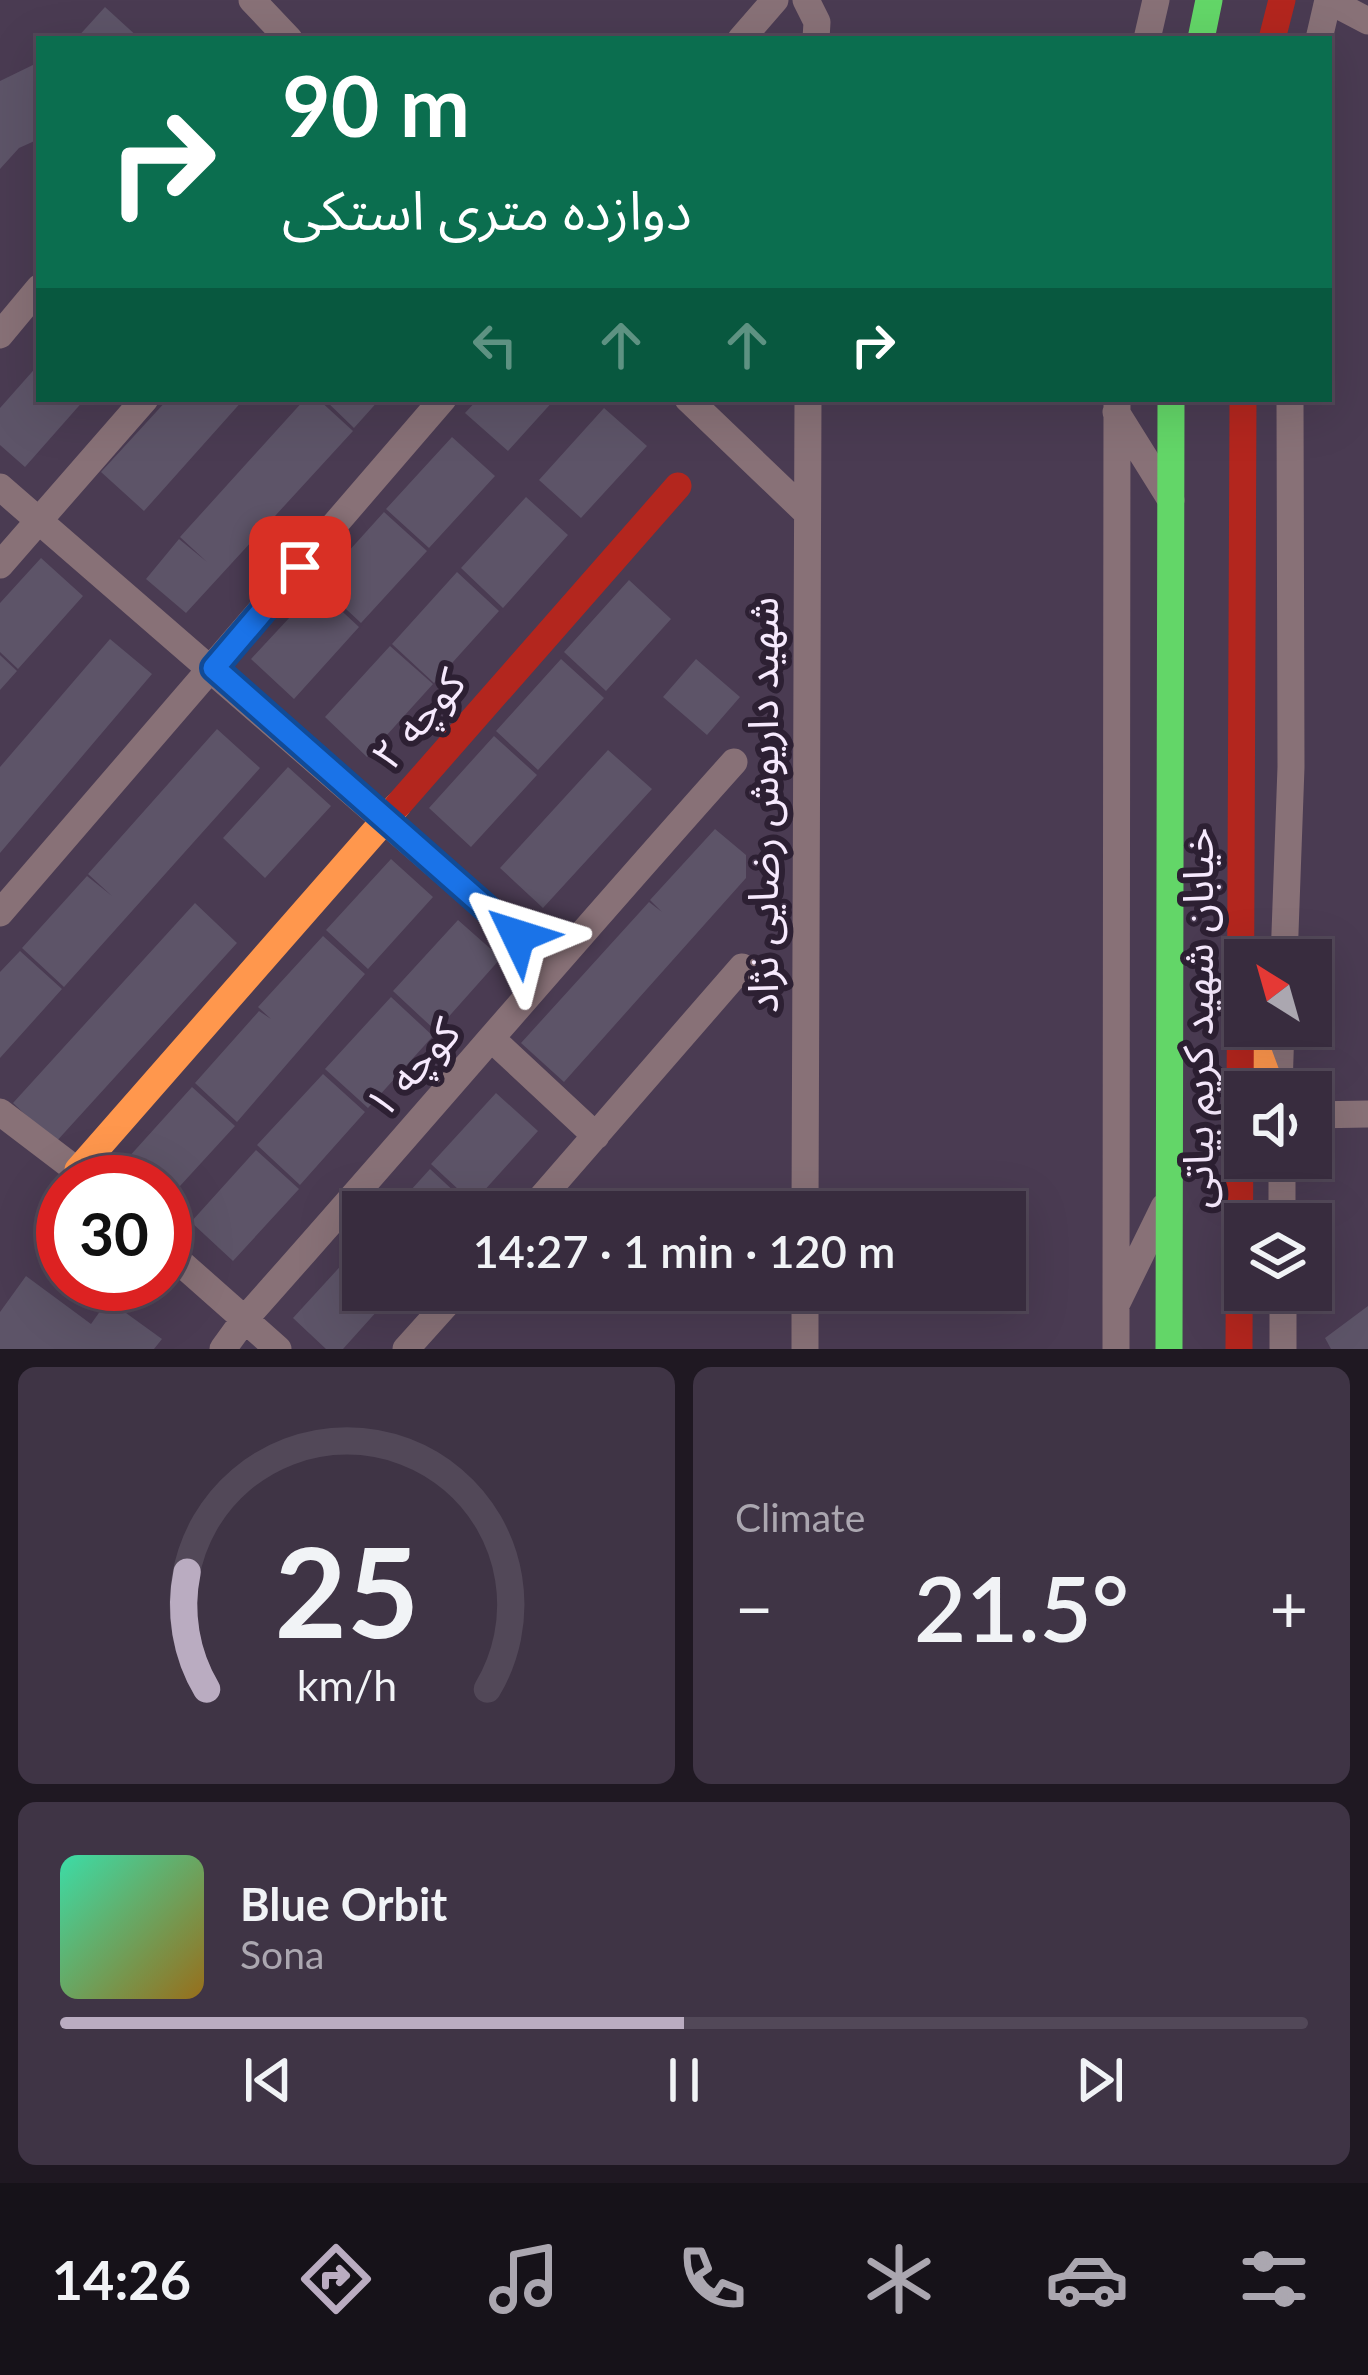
<!DOCTYPE html>
<meta charset="utf-8">
<style>
:root{--surface:#382c3e;--page:#3f3445;--text:#f1f3f6;--muted:#aba7b0;--line:#524858;--accent:#baacc1}
body{margin:0;font-family:Lato,"Noto Sans Arabic",sans-serif;background:var(--page);color:var(--text);height:100vh;display:flex;flex-direction:column;font-size:45px;white-space:nowrap}
*{box-sizing:border-box;margin:0}
p{font-size:39px;color:var(--muted)}
.icon{flex:none;width:66px;height:66px;fill:none;stroke:currentColor;stroke-width:2;stroke-linecap:round;stroke-linejoin:round}
.map{position:relative;height:1349px;overflow:hidden}
.details{display:flex;flex-direction:column;gap:18px;padding:18px;background:#1f1822;flex:1}
.details>*{flex:none}
.guide{position:absolute;left:36px;top:36px;width:1296px;height:366px;border-radius:0px;box-shadow:0 12px 48px #0002,0 0 0 3px var(--line);background:#0b6e4f;color:#fff;overflow:hidden}
.needle{width:78px;rotate:323deg}
.controls{position:absolute;left:1224px;top:939px;display:grid;gap:24px}
.controls a{display:grid;place-items:center;width:108px;height:108px;border-radius:0px;background:var(--surface);box-shadow:0 12px 48px #0002,0 0 0 3px var(--line);font-size:60px}
.speed{position:absolute;left:36px;top:1155px;display:flex;gap:24px;font-size:60px;font-weight:700;text-align:center}
.speed>*{display:grid;place-content:center;width:156px;height:156px;border-radius:50%;background:var(--surface);box-shadow:0 12px 48px #0002,0 0 0 3px var(--line);line-height:1}
.speed .limit{border:18px solid #d22;background:#fff;color:#111}
.pin{position:absolute;display:grid;place-items:center;width:102px;height:102px;color:#fff;margin:-51px;border-radius:24px;box-shadow:0 6px 18px #0006}
.me{position:absolute;width:132px;margin:-66px;rotate:311deg;stroke-linejoin:round;filter:drop-shadow(0 0 9px #0008)}
.turn{display:flex;align-items:center;gap:42px;height:252px;padding:0 48px;font-size:54px}
.turn .icon{width:156px;height:156px;stroke-width:2.5}
.turn b{display:block;font-size:84px;line-height:102px}
.lanes{display:flex;align-items:center;height:114px;padding:0 48px;background:#0003;justify-content:center;gap:60px;direction:ltr}
.lanes .off{opacity:.35}
.big{font-size:90px;font-weight:600;line-height:1.1}
.details .card{flex:1;display:flex;flex-direction:column;justify-content:center;gap:18px;min-width:0;padding:0 42px;border-radius:18px;background:var(--page)}
.details .dial{align-items:center;gap:0}
.dial svg{height:312px;overflow:visible;fill:none;stroke:var(--line);stroke-width:7;stroke-linecap:round;text-anchor:middle}
.dial text{fill:var(--text);stroke:none}
.song{display:flex;align-items:center;gap:36px}
.cover{width:144px;height:144px;border-radius:18px;background:linear-gradient(135deg,hsl(160 70% 55%),hsl(40 70% 35%))}
.played{height:12px;border-radius:6px;background:linear-gradient(90deg,var(--accent) 50%,var(--line) 50%)}
.keys{display:flex;justify-content:space-around;direction:ltr}
.heat{display:flex;justify-content:space-between;align-items:center;font-size:66px;direction:ltr}
.details .tiles{flex:1;display:grid;gap:18px;grid-template-columns:1fr 1fr}
.card:last-child{grid-column:span 2}
.trip{position:absolute;left:342px;top:1191px;width:684px;height:120px;border-radius:0px;background:var(--surface);box-shadow:0 12px 48px #0002,0 0 0 3px var(--line);font-weight:600;line-height:120px;text-align:center}
.menu{display:flex;height:192px;justify-content:space-around;align-items:center;background:#161219;color:var(--muted)}
.menu .icon{width:84px;height:84px}
.menu .active{color:var(--accent)}
.menu b{font-size:54px;color:var(--text)}
.map>svg:first-child{display:block}
</style>
<div class="map">
<svg width="1368" height="1349" viewBox="0 0 1368 1349">
<rect width="100%" height="100%" fill="#4a3b52"/>
<path fill="#5d5468" d="M105,7L140,39H76Z
M39,62V139L19,148L0,169V81Z
M39,364V399H85L25,467L0,445V408Z
M168,399H244L144,511L101,472Z
M305,399H318L353,431L186,613L146,579L179,539L207,562L180,537Z
M324,399H380L354,428Z
M478,399H555L508,451L465,413Z
M604,408L647,446L581,518L539,480Z
M452,437L495,476L429,548L386,509Z
M526,497L568,535L503,608L461,568Z
M384,512L427,551L361,623L319,584Z
M41,558L83,596L18,669L0,652V603Z
M457,572L499,611L434,683L392,644Z
M629,580L671,619L606,691L564,652Z
M317,588L359,627L294,699L251,659Z
M110,639L152,674L0,853V767Z
M390,646L433,684L367,757L325,717Z
M0,655L17,671L0,690Z
M561,659L604,698L538,770L496,731Z
M696,659L740,697L707,735L663,697Z
M217,729L260,768L64,987L22,948L87,876L112,896L88,874Z
M494,736L537,775L471,847L429,808Z
M608,750L652,789L543,908L500,868Z
M288,767L331,806L265,878L223,838Z
M715,829L746,855V878L564,1082L521,1043L649,902L662,912L650,900Z
M391,859L433,897L368,969L326,930Z
M195,903L237,943L55,1143L13,1103Z
M458,920L501,958L436,1031L393,991Z
M323,936L365,974L237,1122L195,1083L259,1011L271,1019L258,1007Z
M20,951L62,989L0,1058V972Z
M391,997L433,1036L368,1108L325,1069Z
M323,1074L365,1112L300,1185L257,1145Z
M192,1087L235,1126L169,1198L165,1194V1182H152L127,1159Z
M496,1093L538,1131L473,1203L431,1164Z
M256,1150L299,1189L233,1261L191,1222Z
M430,1169L472,1208L469,1212H391Z
M358,1247L363,1251V1290H396L343,1349H326L293,1318Z
M26,1276L91,1324L108,1300L162,1339L154,1349H0V1312Z
M1368,1306V1349H1331L1325,1338Z"/>
<g fill="none" stroke-linecap="round" stroke-linejoin="round">
<path stroke="#887177" stroke-width="27" d="M252,0L289,39
M806,0L817,22L816,39
M1328,0L1368,21
M741,39L775,0
M1147,39L1156,0
M1319,39L1328,0
M0,335L39,288
M688,399L806,512
M1116,412L1171,500
M0,487L551,965
M0,565L145,399
M0,913L443,399
M1284,960L1291,767L1290,399
M493,1040L596,1136
M1279,1088L1281,1026
M0,1112L88,1179
M1311,1115L1368,1114
M1282,1158V1224
M529,1212L742,967
M805,1212L808,399
M165,1249L278,1349
M1283,1290V1349
M1116,1305L1117,399
M223,1349L244,1320C409,1135 569,946 734,762
M406,1349L459,1290
M805,1349V1290
M1116,1349V1305L1164,1207"/>
<path stroke="#63d668" stroke-width="27" d="M1201,39L1209,0
M1169,1349L1171,399"/>
<path stroke="#ff974d" stroke-width="27" d="M1250,1030L1273,1092
M78,1170L398,805"/>
<path stroke="#b3261e" stroke-width="27" d="M1272,39L1282,0
M398,805L678,486
M1239,1349L1243,399"/>
</g>
<g fill="none" stroke-linecap="round" stroke-linejoin="round">
<defs>
<path id="route" d="M300,567L214,668L518,936"/>
</defs>
<use href="#route" stroke="#114b97" stroke-width="30"/>
<use href="#route" stroke="#1a73e8" stroke-width="21"/>
</g>
<g text-anchor="middle" stroke-width="12" stroke-linejoin="round" paint-order="stroke">
<g font-size="42" fill="#f6e9fd" stroke="#2d2033">
<text transform="translate(418 719) rotate(-49)" y="15">کوچه ۲</text>
<text transform="translate(763 805) rotate(-90)" y="15">شهید داریوش رضایی نژاد</text>
<text transform="translate(1198 1018) rotate(-90)" y="15">خیابان شهید کریم بیاتی</text>
<text transform="translate(412 1068) rotate(-48)" y="15">کوچه ۱</text>
</g>
</g>
</svg>
<div class="controls">
<a><svg class="needle" viewBox="-14 -14 28 28"><path d="M0-13l5 13h-10z" fill="#e53935"/><path d="M0 13l5-13h-10z" fill="#aba7b0"/></svg></a>
<a><svg class="icon" aria-label="sound" viewBox="0 0 24 24"><path d="M4 9h4l5-4v14l-5-4H4zM17 9q2 3 0 6"/></svg></a>
<a><svg class="icon" aria-label="layers" viewBox="0 0 24 24"><path d="M12 4l9 5-9 5-9-5zM3 14l9 5 9-5"/></svg></a>
</div>
<div class="speed"><div class="limit">30</div></div>
<div class="pin" style="left:300px;top:567px;background:#d93025"><svg class="icon" aria-label="arrive" viewBox="0 0 24 24"><path d="M6 21V4h12l-3 4 3 4H6"/></svg></div>
<svg class="me" style="left:518px;top:936px" viewBox="-20 -20 40 40"><path d="M0-17L14 15 0 8-14 15z" fill="#1a73e8" stroke="#fff" stroke-width="4"/></svg>
<div class="trip">14:27 · 1 min · 120 m</div>
<div class="guide">
<div class="turn"><svg class="icon" aria-label="right" viewBox="0 0 24 24"><path d="M7 20v-9h11M14 6l5 5-5 5"/></svg><div><b>90 m</b>دوازده متری استکی</div></div>
<div class="lanes"><svg class="icon off" aria-label="left" viewBox="0 0 24 24"><path d="M17 20v-9H6M10 6l-5 5 5 5"/></svg><svg class="icon off" aria-label="ahead" viewBox="0 0 24 24"><path d="M12 20V5M6 11l6-6 6 6"/></svg><svg class="icon off" aria-label="ahead" viewBox="0 0 24 24"><path d="M12 20V5M6 11l6-6 6 6"/></svg><svg class="icon" aria-label="right" viewBox="0 0 24 24"><path d="M7 20v-9h11M14 6l5 5-5 5"/></svg></div>
</div>
</div>
<section class="details">
<div class="tiles">
<div class="card dial"><svg viewBox="0 0 100 80">
<path d="M14 69A42 42 0 1 1 86 69"/>
<path d="M14 69A42 42 0 0 1 9 39" stroke="#baacc1"/>
<text x="50" y="56" font-size="32" font-weight="700">25</text>
<text x="50" y="72" font-size="11">km/h</text>
</svg></div>
<div class="card"><p>Climate</p>
<div class="heat"><a>−</a><b class="big">21.5°</b><a>+</a></div>
</div>
<div class="card">
<div class="song"><i class="cover"></i><div><b>Blue Orbit</b><p>Sona</p></div></div>
<div class="played"></div>
<div class="keys"><svg class="icon" aria-label="previous" viewBox="0 0 24 24"><path d="M18 5L8 12l10 7zM5 5v14"/></svg><svg class="icon" aria-label="pause" viewBox="0 0 24 24"><path d="M8 5v14M16 5v14"/></svg><svg class="icon" aria-label="next" viewBox="0 0 24 24"><path d="M6 5l10 7-10 7zM19 5v14"/></svg></div>
</div>
</div>
</section>
<nav class="menu">
<b>14:26</b>
<svg class="icon active" aria-label="directions" viewBox="0 0 24 24"><path d="M12 3l9 9-9 9-9-9zM9 14v-3h6M13 9l2 2-2 2"/></svg>
<svg class="icon" aria-label="music" viewBox="0 0 24 24"><path d="M9 18V5l10-2v13"/><circle cx="6" cy="18" r="3"/><circle cx="16" cy="16" r="3"/></svg>
<svg class="icon" aria-label="phone" viewBox="0 0 24 24"><path d="M5 4h4l2 5-3 2q2 4 5 5l2-3 5 2v4C11 20 4 13 5 4z"/></svg>
<svg class="icon" aria-label="climate" viewBox="0 0 24 24"><path d="M12 3v18M4 7l16 10M4 17L20 7"/></svg>
<svg class="icon" aria-label="car" viewBox="0 0 24 24"><path d="M5 17H2v-5l4-1 3-4h7l3 4 3 1v5h-3M9 17h6M6 11h13"/><circle cx="7" cy="17" r="2"/><circle cx="17" cy="17" r="2"/></svg>
<svg class="icon" aria-label="filters" viewBox="0 0 24 24"><path d="M4 7h16M4 17h16"/><circle cx="9" cy="7" r="2"/><circle cx="15" cy="17" r="2"/></svg>
</nav>
